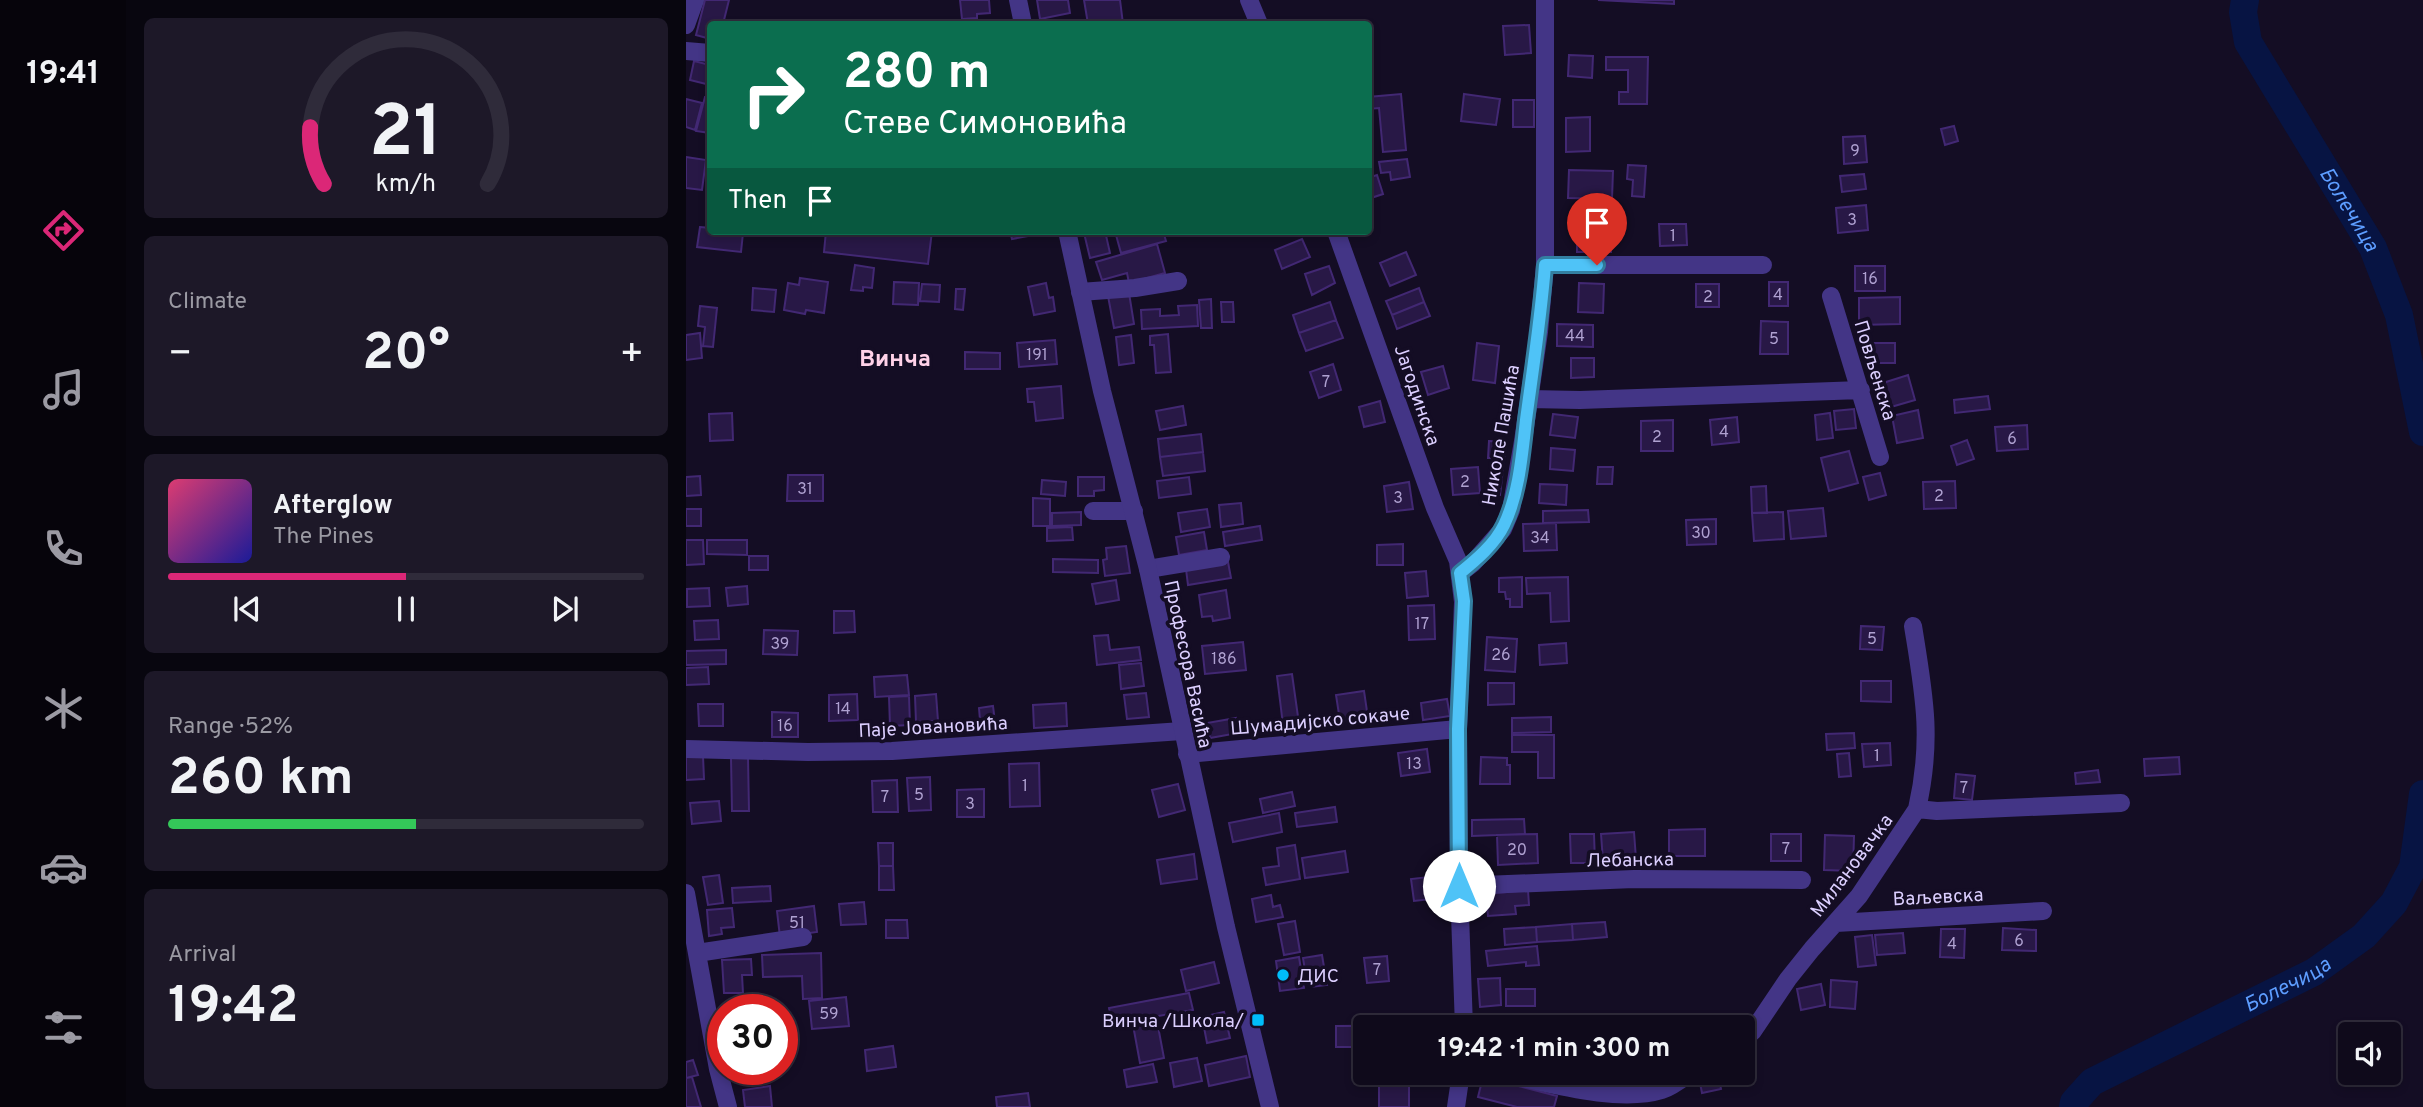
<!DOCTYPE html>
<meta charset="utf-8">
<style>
:root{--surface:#0f0a1b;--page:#1d1828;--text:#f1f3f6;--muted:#9b9aa3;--line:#2f2b3a;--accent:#db2777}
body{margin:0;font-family:Overpass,sans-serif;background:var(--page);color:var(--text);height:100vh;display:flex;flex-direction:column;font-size:26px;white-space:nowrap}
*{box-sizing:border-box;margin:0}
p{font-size:23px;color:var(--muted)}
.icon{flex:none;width:38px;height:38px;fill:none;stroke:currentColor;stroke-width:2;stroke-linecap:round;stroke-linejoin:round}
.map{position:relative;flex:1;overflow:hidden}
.panel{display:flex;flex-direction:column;gap:18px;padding:18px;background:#08060f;width:560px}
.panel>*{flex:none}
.top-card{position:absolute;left:21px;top:21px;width:665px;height:214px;border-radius:7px;box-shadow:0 4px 10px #0003,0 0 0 2px var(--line);background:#0b6e4f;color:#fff;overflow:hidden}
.fabs{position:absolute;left:1652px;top:1022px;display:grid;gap:14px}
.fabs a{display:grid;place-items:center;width:63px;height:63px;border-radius:7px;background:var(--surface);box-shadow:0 4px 10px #0003,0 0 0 2px var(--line);font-size:35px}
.speed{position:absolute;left:21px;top:994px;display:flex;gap:14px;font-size:35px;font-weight:700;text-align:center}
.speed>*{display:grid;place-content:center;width:91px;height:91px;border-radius:50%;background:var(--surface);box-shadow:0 4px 10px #0003,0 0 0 2px var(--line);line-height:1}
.speed .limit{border:10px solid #d22;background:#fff;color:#111}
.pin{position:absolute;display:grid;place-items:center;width:60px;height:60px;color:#fff;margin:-72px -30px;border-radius:50% 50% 50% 0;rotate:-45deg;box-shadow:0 0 7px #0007}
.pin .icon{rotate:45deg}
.me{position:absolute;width:77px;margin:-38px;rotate:0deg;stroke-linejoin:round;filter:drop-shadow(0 0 5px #0008)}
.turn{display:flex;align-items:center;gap:24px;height:147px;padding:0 21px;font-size:32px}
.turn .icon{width:91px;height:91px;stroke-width:2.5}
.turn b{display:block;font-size:49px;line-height:60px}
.then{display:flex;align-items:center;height:66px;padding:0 21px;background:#0003;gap:14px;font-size:26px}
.big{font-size:52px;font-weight:700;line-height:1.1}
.panel .card{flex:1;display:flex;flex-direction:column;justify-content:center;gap:10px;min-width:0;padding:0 24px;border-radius:10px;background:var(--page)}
.panel .dial{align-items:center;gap:0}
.dial svg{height:182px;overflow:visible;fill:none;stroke:var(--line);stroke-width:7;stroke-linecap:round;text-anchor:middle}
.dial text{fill:var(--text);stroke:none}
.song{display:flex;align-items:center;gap:21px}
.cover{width:84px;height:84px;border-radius:10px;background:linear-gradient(135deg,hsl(340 70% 55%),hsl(240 70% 35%))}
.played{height:7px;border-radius:4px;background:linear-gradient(90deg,var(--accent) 50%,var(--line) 50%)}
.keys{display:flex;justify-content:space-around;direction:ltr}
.heat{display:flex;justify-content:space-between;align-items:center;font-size:38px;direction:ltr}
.charge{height:10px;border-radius:5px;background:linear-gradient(90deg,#34c759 52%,var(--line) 0)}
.trip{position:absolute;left:667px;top:1015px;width:402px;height:70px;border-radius:7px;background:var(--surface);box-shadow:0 4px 10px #0003,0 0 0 2px var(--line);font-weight:700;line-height:70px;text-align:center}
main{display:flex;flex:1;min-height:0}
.tab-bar{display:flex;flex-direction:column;width:126px;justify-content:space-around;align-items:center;background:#06040b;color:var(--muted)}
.tab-bar .icon{width:49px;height:49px}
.tab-bar .active{color:var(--accent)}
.tab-bar b{font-size:32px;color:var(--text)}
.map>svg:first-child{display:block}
</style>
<main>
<nav class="tab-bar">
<b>19:41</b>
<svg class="icon active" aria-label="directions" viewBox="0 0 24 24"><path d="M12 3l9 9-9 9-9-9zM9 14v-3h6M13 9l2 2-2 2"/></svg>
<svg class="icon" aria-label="music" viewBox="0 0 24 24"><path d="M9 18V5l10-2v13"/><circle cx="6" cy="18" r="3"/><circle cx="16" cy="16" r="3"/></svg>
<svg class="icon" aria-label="phone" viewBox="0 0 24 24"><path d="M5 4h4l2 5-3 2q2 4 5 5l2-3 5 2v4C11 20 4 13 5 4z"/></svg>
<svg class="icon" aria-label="climate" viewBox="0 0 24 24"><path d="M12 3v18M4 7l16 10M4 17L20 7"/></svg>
<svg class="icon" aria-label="car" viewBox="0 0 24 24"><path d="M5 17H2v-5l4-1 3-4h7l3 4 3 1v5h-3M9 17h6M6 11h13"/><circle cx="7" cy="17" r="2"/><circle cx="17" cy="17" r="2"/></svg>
<svg class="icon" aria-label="filters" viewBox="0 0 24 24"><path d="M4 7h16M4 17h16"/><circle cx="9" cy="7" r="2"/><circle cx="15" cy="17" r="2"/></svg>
</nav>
<section class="panel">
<div class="card dial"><svg viewBox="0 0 100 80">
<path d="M14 69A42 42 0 1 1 86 69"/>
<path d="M14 69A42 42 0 0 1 8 44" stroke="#db2777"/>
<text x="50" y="56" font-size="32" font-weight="700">21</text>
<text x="50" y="72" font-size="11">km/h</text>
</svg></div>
<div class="card"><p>Climate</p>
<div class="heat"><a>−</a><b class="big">20°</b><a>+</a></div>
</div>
<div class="card">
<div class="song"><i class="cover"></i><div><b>Afterglow</b><p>The Pines</p></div></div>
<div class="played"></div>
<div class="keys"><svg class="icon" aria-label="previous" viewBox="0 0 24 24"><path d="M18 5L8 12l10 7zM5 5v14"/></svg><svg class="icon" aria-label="pause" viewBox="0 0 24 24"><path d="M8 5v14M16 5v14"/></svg><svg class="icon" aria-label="next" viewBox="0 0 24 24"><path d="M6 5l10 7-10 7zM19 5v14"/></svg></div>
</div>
<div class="card"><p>Range · 52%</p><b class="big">260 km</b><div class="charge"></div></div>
<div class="card"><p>Arrival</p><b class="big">19:42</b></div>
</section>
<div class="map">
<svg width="1737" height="1107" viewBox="0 0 1737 1107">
<rect width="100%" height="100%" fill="#140d24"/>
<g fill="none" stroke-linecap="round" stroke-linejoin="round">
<g stroke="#071443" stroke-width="28">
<path id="s1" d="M1559,0L1557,12L1562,42L1687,248L1713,315L1737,432"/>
<path id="s2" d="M1387,1107L1388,1102L1406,1082L1628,972L1678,936L1708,903L1727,867L1737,794"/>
</g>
</g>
<path fill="#281846" stroke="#422873" stroke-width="2" d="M19,0H43L37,24H24V39L10,35Z
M274,0H303L304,13L291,14V18L276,19Z
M351,0H382L384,13L354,19Z
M398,0H434L437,24H402Z
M912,0H988V4Z
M843,25L845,53L819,55L817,26Z
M883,55L907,56L906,78L882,76Z
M920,57H962L961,104H933V92H942V70H920Z
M8,61L24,65V85L4,80Z
M715,94L720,150L697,152L693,108L682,109V97Z
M778,94L814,99L810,125L775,121Z
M19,97H24V133L10,131Z
M0,99L16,103L9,130L0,127Z
M827,100H848V127H827Z
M904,117V151L880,152V118Z
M1268,126L1272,141L1259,145L1255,129Z
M1179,136L1181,162L1158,164L1157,137Z
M0,157L20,160L16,190L0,188Z
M721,159L724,177L705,180L704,172L695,173L693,162Z
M942,165L960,166L958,197L946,196L947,180L941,179Z
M883,170L927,171L926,199L882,198Z
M1178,174L1180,189L1156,192L1154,176Z
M691,175L697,194L682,199V178Z
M1180,205L1182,230L1152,233L1150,208Z
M973,224H1000L1001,245L974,246Z
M14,227L24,228V231L57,233L55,252L11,247Z
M891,227H925V252H891Z
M140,231H246L242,264L138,252Z
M324,231H352L353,234L326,239Z
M406,231H419L424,253L404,258L398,233Z
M446,231H477L480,241L435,253L430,235Z
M616,239L624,257L596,269L589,250Z
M471,244L479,273L443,283L441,273L416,280L410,262Z
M720,252L730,275L704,286L694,263Z
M169,265L188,268L186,288L177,287V291L165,290Z
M643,266L649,283L626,295L619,274Z
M1169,266H1199V291H1169Z
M114,278L142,282L138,313L120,310L119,314L98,310L102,283L113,285Z
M208,282L233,283L232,305L207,304Z
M1083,282H1102V306H1083Z
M360,283L363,298L367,297L369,311L348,315L342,287Z
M893,283L918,284L917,313L892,312Z
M236,284L254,285L253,302L234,301Z
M1010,284H1033V307H1010Z
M67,288L90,290L88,312L66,310Z
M733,288L738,302L706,315L700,301Z
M270,289H279L277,310L269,309Z
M443,293L448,324L428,328L422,296Z
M1214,297V324L1173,325V298Z
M525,299L526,328H515L513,300Z
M535,302H547L548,322H536Z
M644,302L650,320L613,333L607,315Z
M738,302L744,316L711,329L706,315Z
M511,305L512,326L456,329L455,310L474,309V316L493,315L492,306Z
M14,306L31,308L27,347L17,346L19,327L12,326Z
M650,320L657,338L620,351L613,333Z
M1075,321L1102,322V354H1074Z
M871,324L907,325V347L871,346Z
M14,333L16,358L0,360V335Z
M482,334L485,372L470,373L468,345H464V336Z
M445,335L448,363L433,365L430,337Z
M369,340L371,364L333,367L331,343Z
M791,343L813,346L809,383L787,380Z
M1184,343H1209V363H1185Z
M279,352L314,353V369H279Z
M885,358H908V377L885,378Z
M647,364L655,390L633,398L624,372Z
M757,366L763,388L742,395L735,372Z
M1222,375L1229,400L1205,407L1197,383Z
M375,386L377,418L350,421L348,402H342L341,389Z
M1302,396L1304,409L1269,413L1268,400Z
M694,401L699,422L678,427L673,407Z
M497,406L500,425L474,430L470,411Z
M1168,409L1170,428L1150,430L1148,411Z
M1232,410L1237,438L1211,443L1206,416Z
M46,413L47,440L24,441L23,414Z
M1144,413L1147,438L1131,440L1129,415Z
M867,414L892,417L889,438L864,435Z
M1051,417L1053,442L1026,445L1024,420Z
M987,420V451H955V421Z
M1341,425L1342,449L1311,451L1309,427Z
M515,434L517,452L474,457L472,439Z
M1281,440L1288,459L1271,465L1265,446Z
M803,441L820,442L814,495L802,494L806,458H802Z
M865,448L889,450L887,471L864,469Z
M1163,451L1172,483L1143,491L1135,458Z
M517,452L519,471L477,476L474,457Z
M792,467L794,493L767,495L765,469Z
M912,467H927L926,484H911Z
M1194,473L1200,495L1183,500L1177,477Z
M102,475H137V501H101Z
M14,476L15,495L0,496V477Z
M392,477H418V490L408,491V496H392Z
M503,477L505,494L473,498L471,481Z
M356,480L380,482L379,496L355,494Z
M1269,481L1270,508L1238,509L1237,482Z
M723,482L727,509L701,512L698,486Z
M854,484L881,485L880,505L853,503Z
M1080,486L1081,513H1066L1065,487Z
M347,498L364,499V526H347Z
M555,503L557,524L535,527L533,505Z
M1137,508L1140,536L1105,539L1102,511Z
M0,509H15V526H0Z
M521,509L524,527L495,532L492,513Z
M902,510L903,522L857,523V511Z
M395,512V525L366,526V513Z
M1097,512L1098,539L1068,541L1066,513Z
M1030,519V544L1001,545L1000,520Z
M870,523L871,550L838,551L837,524Z
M574,526L576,540L539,546L537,532Z
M386,527L387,540L361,541V528Z
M518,532L521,550L493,555L490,537Z
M0,540H17L18,564L0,565Z
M21,540H61V555L21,554Z
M717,544V565H691V545Z
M440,546L444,573L419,576L417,560L421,559L420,548Z
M63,556H82V570H63Z
M367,559L412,560V573L367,572Z
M542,562L545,578L502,585L500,569Z
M740,571L742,596L721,598L719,573Z
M836,577V607H824V599H820L819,592H813V578Z
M882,577L883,621L865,622L864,593L841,594L840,578Z
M430,580L433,600L410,604L406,584Z
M61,586L62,604L42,606L40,588Z
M23,588L24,606L1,607V589Z
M540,590L544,618L527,621L526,616L516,617L513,595Z
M748,605L749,639L723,640L722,606Z
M148,611H168L169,632L148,633Z
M32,620L33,639L9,640L8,621Z
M1175,626L1198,627L1196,650L1174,649Z
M78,630L112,631L111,655L77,654Z
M422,635L424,650L453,647L455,660L411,665L408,636Z
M801,637L831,639L829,672L799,670Z
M557,642L560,670L519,674L516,646Z
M880,643L881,663L854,665L853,645Z
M40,650V664L0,665V651Z
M455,663L458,686L435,689L433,665Z
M22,667L23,684L0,685V668Z
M606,674L614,731L598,733L591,676Z
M221,675L223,695L189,697L188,677Z
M1175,681H1205V702L1175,701Z
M802,683H828V704L802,705Z
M678,691L682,718L654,721L650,695Z
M460,693L463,717L441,719L438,695Z
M171,694L172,720L143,721V695Z
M250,694L252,721L230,722L229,696Z
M223,696L224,725L204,726L203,697Z
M761,699L764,716L737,720L735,703Z
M380,703L381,726L348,728L347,705Z
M12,704H37V726H13Z
M307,706L310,730L295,732L293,708Z
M86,712L112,713V737H86Z
M865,717V732L826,733V718Z
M550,718L552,733L524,738L521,723Z
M1168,733L1169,748L1141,750L1140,734Z
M826,735H868V778H852V752H826Z
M1204,743L1205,765L1178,767L1176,744Z
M741,749L744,772L715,776L712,753Z
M1163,753L1165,776L1153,777L1151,754Z
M17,756L18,779L0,780V757Z
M62,757L63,811H46L45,758Z
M795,757L821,758V765H824V784H794Z
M1493,757L1494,774L1459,776L1458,759Z
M353,763L354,806L324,807L323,764Z
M1412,770L1414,782L1390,784L1389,773Z
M1270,774L1289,776L1286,800L1268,798Z
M244,777L245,810L223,811L221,778Z
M211,780L212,812H187L186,781Z
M492,784L499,810L473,817L466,790Z
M298,789V817H271V790Z
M606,792L609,806L577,813L574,799Z
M33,801L35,821L6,824L4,803Z
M649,807L651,822L611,827L609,813Z
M593,813L596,832L547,842L543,823Z
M838,819L839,834L786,836V820Z
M1019,829V856H983V830Z
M948,832L950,859L917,861L915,834Z
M851,834L852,863L812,865L811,835Z
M884,834H908L909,863H885Z
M1085,834H1115V861H1085Z
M1139,835L1168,836L1167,871L1138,870Z
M192,843H207V866H193Z
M609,845L614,879L580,885L577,868L593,866L591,848Z
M659,851L662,872L619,878L616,858Z
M508,854L511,879L475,884L471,860Z
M193,866H207L208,890H193Z
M33,875L37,903L22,905L17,877Z
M742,877V880L752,879L754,898L728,901L725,879Z
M84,886L85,901L47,903L46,888Z
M842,890L843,905L829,906L830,914L802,916L800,894Z
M585,895L587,907L594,905L597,917L570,922L566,899Z
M178,902L180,924L155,925L153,904Z
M128,906L131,932L94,937L91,911Z
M46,908L48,927L35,928L36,934L23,936L21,910Z
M200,920H221L222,938H200Z
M609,921L614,952L598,955L592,924Z
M919,922L921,937L887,940L886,924Z
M886,924L887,940L851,942L850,927Z
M850,927L851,942L819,945L818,929Z
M1317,928L1350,930V951L1316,950Z
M1255,929H1279L1278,958L1254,957Z
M1217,933L1219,953L1191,955L1189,935Z
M1186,935L1190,965L1172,967L1169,937Z
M851,946L853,965L840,966V962L802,966L800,951Z
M135,953L136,998L117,999L116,976L77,977L76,955Z
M636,955L641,985L625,987L624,982L621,983L617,958Z
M701,956L703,981L681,983L678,958Z
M613,957L618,988L594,991L590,961Z
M65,959L66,975H56L57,993H38L36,960Z
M528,962L533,983L500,991L495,970Z
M814,978L815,1005L794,1007L792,979Z
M1145,980L1171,982L1169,1009L1144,1007Z
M1135,984L1139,1005L1115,1010L1111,989Z
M820,989H849V1006H820Z
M503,993L507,1010L426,1024L423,1008Z
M160,997L163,1026L126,1029L123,1001Z
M538,1012L544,1038L521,1043L516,1017Z
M471,1021L478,1058L454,1063L447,1025Z
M756,1025V1027H679V1047H650V1026Z
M207,1046L210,1067L181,1071L179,1050Z
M560,1056L564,1077L523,1086L519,1065Z
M511,1058L516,1081L488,1087L484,1063Z
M7,1060L12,1075L0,1078V1062Z
M467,1064L471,1082L441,1087L438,1070Z
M58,1069H95V1076L59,1078Z
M693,1073H723V1107H693Z
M1012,1073H1032L1035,1089L1016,1093Z
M6,1077L15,1107H0V1078Z
M797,1077L871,1096L868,1107H831L792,1097Z
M84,1086L86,1107H59L57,1090Z
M342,1093L344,1107H311L310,1097Z"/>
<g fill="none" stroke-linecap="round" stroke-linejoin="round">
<path stroke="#433586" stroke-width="18" d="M563,0L573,24
M0,25L9,0
M0,51L24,53
M650,231L749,508L772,561L777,602L772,729L773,886L778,1027
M859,265H1077
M394,292L449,288L492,281
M1145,296L1194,457
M843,399L894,400L1175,390
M407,511H448
M462,569L535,557
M774,573L787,563L817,529L825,510L837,441L853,332L859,265V0
M1227,626C1238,694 1247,739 1231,809
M0,749L122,752L206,751L496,731
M501,754L772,729
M773,886L948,879L1116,880
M0,893L32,1069L42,1107
M1150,923L1357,911
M11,953L117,937
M1057,1040L1067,1031L1102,979L1126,949L1173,896L1231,809L1251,811L1435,803
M813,1073C859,1082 931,1104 976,1090C986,1087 996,1079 1004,1073
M770,1107L775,1073"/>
<path stroke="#433586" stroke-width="18" d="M332,0L337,24
M381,231L416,391L462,569L540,927L584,1107"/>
</g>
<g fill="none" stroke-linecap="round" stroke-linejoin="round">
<defs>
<path id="route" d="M773,886L772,729L778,601L774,573C790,560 809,544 818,525C833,494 836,455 840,420C847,368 855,317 859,265H911"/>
</defs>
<use href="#route" stroke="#337fa1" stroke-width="18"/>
<use href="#route" stroke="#4fc3f7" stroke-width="12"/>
</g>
<g fill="#00bdfa" stroke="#140d24" stroke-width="2.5">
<circle cx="597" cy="975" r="7"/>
<rect x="565" y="1013" width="14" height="14" rx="3.5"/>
</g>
<g text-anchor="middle" stroke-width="7" stroke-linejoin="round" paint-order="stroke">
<g font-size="16" fill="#afa1d1">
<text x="1169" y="156">9</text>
<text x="1166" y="225">3</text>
<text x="987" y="241">1</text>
<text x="1184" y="284">16</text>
<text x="1092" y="300">4</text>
<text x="1022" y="302">2</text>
<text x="889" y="341">44</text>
<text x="1088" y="344">5</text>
<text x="351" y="360">191</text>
<text x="640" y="387">7</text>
<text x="1038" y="437">4</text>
<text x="971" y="442">2</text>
<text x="1326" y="444">6</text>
<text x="779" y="487">2</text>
<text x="119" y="494">31</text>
<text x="1253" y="501">2</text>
<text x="712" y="503">3</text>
<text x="1015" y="538">30</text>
<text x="854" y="543">34</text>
<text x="736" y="629">17</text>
<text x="1186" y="644">5</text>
<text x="94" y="649">39</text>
<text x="815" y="660">26</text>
<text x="538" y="664">186</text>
<text x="157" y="714">14</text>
<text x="99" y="731">16</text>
<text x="1191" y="761">1</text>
<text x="728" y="769">13</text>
<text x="339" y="791">1</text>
<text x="1278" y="793">7</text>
<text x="233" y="800">5</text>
<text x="199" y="802">7</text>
<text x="284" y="809">3</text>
<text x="1100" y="854">7</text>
<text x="831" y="855">20</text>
<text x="111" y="928">51</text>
<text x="1333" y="946">6</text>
<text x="1266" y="949">4</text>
<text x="691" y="975">7</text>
<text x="143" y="1019">59</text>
</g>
<g font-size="19" fill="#dccfff" stroke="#140d24">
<text transform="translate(1190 370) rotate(73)" y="7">Повљенска</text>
<text transform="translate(732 395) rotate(71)" y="7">Јагодинска</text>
<text transform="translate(814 435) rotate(-80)" y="7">Николе Пашића</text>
<text transform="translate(503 664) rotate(78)" y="7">Професора Васића</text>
<text transform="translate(634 720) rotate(-5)" y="7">Шумадијско сокаче</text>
<text transform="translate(247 726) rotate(-3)" y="7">Паје Јовановића</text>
<text transform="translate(944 859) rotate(-1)" y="7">Лебанска</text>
<text transform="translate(1165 865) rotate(-53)" y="7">Милановачка</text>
<text transform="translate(1252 896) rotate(-3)" y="7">Ваљевска</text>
</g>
<g font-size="19" fill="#dccfff" stroke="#140d24" text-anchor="start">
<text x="611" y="982">ДИС</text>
<text x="558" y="1027" text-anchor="end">Винча /Школа/</text>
</g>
<g font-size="21" font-style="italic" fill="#5d9dff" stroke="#140d24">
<text dy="7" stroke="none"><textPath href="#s1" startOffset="238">Болечица</textPath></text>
<text dy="7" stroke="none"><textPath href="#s2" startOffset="250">Болечица</textPath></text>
</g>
<g font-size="23" font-weight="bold" fill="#ffd1e8" stroke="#140d24">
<text x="209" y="366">Винча</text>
</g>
</g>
</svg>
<div class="fabs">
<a><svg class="icon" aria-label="sound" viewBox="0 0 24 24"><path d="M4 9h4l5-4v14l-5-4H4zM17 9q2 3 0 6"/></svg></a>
</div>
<div class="speed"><div class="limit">30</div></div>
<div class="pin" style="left:911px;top:265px;background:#d93025"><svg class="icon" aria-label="arrive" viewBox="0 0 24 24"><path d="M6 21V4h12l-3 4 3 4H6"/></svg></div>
<svg class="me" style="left:773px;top:886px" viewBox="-20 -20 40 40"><circle r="19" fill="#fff"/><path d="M0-13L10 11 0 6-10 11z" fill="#4fc3f7"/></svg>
<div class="trip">19:42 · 1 min · 300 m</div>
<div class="top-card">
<div class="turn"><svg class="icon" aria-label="right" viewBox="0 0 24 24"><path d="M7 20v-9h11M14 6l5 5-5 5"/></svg><div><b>280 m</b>Стеве Симоновића</div></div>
<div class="then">Then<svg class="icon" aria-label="arrive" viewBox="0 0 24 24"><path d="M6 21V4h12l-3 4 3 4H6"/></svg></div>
</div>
</div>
</main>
